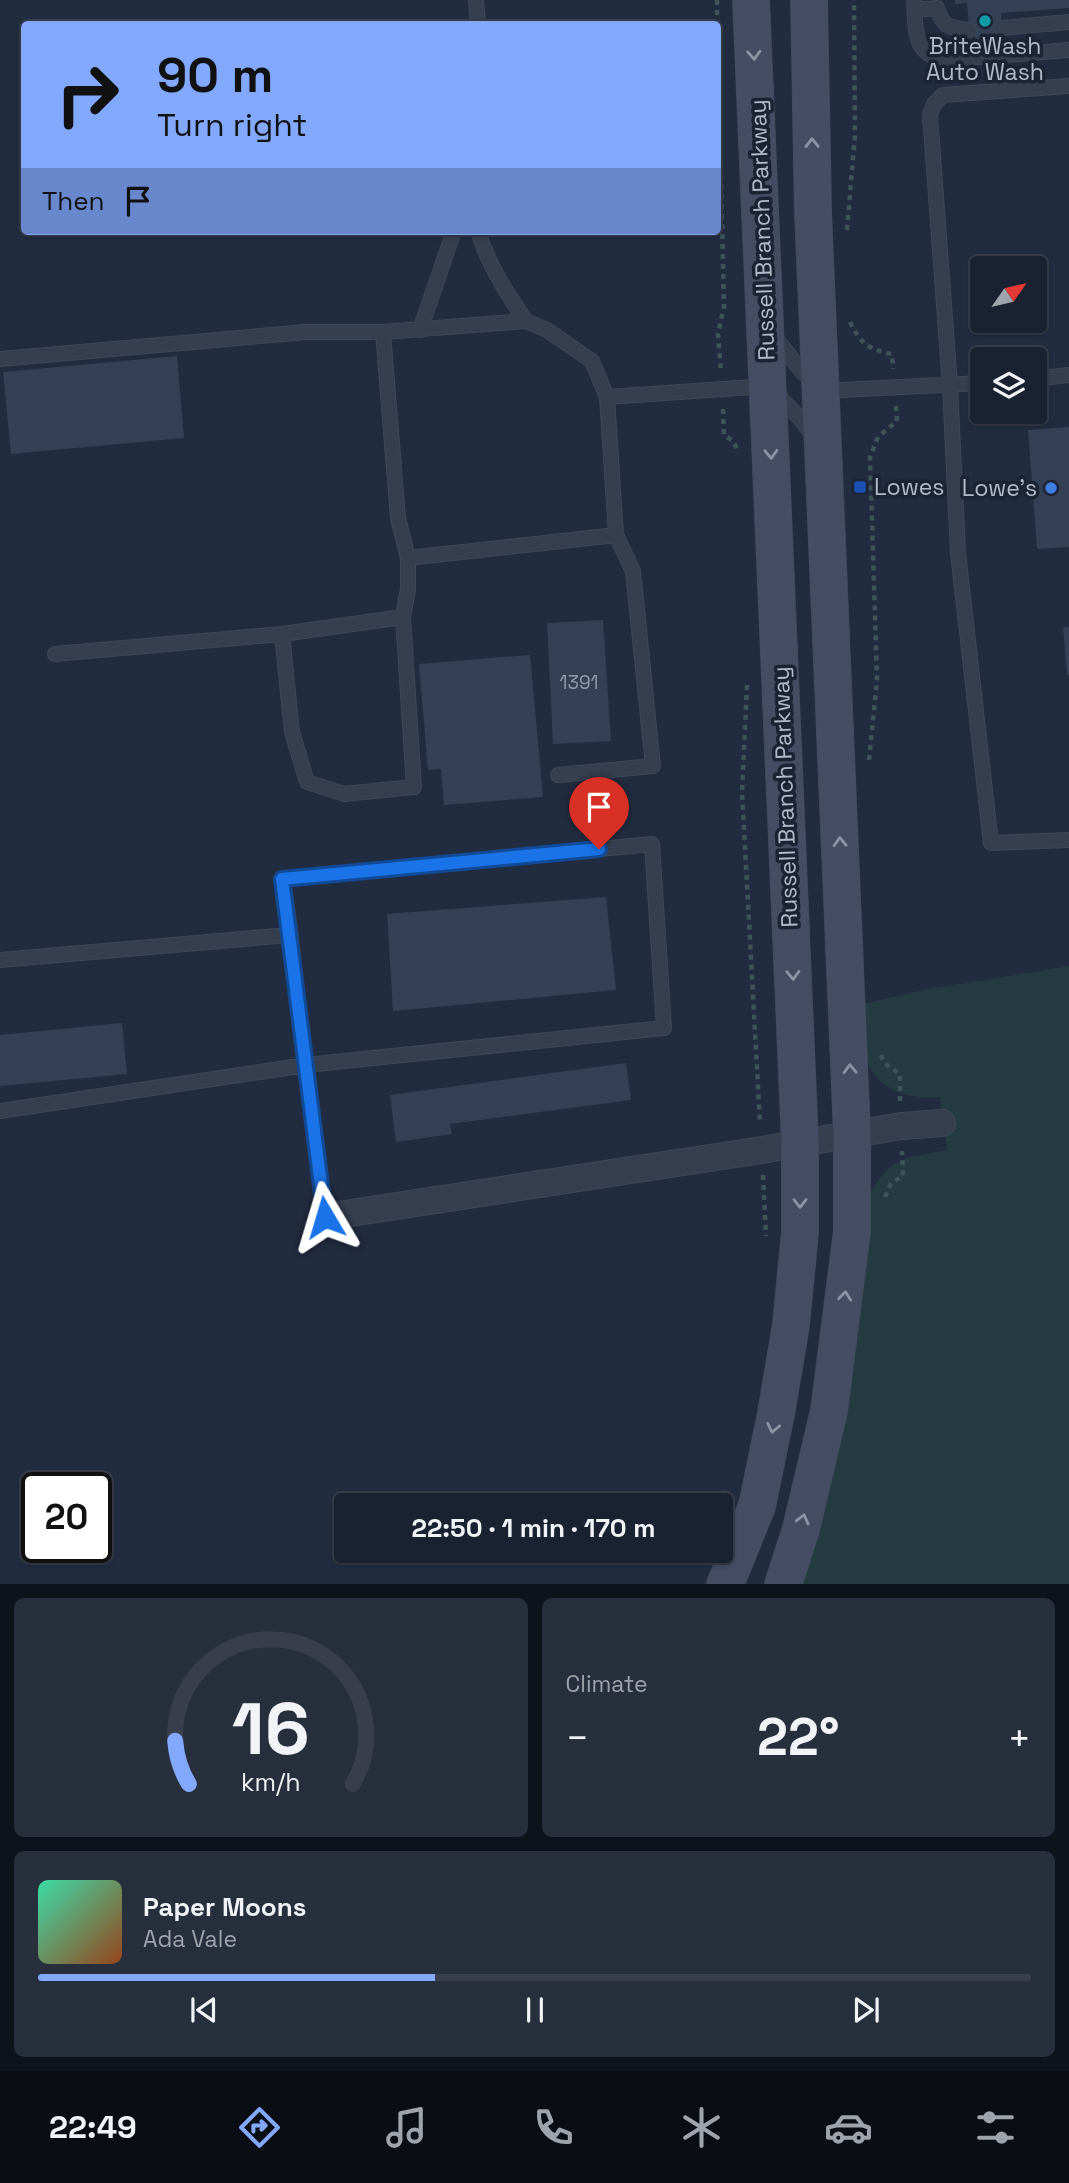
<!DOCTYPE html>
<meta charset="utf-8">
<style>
:root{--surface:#1a2130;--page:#272e3c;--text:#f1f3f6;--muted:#9fa3ab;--line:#383e4c;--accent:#83a9ff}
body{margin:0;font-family:"Space Grotesk",sans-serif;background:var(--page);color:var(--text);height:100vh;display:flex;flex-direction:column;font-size:26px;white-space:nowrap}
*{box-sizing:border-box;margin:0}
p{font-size:23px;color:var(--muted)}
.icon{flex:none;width:38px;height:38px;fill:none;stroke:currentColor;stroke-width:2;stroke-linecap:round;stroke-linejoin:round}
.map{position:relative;height:1584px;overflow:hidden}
.sheet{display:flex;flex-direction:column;gap:14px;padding:14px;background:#0e121a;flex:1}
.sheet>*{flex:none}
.hud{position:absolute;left:21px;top:21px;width:700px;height:214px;border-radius:7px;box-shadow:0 2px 5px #0004,0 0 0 2px var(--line);background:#83a9ff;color:#111;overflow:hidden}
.needle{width:46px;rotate:56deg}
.buttons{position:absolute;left:970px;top:256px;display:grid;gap:14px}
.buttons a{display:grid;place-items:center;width:77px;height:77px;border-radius:7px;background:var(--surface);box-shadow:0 2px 5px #0004,0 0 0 2px var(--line);font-size:35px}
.speed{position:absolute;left:21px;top:1472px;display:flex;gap:14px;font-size:35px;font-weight:700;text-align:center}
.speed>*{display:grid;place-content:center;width:91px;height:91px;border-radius:50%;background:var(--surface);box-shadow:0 2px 5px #0004,0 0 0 2px var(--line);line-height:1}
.speed .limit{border:4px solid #111;border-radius:10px;background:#fff;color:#111}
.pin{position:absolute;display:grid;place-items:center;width:60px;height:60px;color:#fff;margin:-72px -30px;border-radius:50% 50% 50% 0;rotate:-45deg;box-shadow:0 0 7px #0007}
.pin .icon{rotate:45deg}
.me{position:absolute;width:77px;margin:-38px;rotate:353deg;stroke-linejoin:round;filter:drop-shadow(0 0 5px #0008)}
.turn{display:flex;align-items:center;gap:24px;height:147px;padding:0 21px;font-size:32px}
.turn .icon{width:91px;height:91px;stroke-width:2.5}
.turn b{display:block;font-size:49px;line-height:60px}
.then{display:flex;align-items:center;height:66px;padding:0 21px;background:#0003;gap:14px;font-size:26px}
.big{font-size:52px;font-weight:800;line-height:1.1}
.sheet .widget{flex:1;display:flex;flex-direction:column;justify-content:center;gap:10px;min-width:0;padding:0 24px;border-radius:10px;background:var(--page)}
.sheet .dial{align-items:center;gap:0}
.dial svg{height:182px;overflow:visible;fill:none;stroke:var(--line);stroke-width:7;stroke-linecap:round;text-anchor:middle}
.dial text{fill:var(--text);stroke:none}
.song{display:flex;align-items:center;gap:21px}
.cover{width:84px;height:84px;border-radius:10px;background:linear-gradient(135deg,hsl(160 70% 55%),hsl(20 70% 35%))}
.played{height:7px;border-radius:4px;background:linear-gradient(90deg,var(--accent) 40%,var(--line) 40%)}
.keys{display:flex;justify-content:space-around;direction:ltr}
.heat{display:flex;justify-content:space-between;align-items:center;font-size:38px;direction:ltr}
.sheet .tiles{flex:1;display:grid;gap:14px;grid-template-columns:1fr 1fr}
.widget:last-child{grid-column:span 2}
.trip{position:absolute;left:334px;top:1493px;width:399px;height:70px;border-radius:7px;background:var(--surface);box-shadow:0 2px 5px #0004,0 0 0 2px var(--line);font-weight:800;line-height:70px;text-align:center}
.tab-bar{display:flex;height:112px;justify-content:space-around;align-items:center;background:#0a0d13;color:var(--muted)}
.tab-bar .icon{width:49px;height:49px}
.tab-bar .current{color:var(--accent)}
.tab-bar b{font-size:32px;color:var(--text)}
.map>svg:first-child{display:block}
</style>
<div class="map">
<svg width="1069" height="1585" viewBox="0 0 1069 1585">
<rect width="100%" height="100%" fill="#222c40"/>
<path fill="#243b41" d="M1069,966V1584L798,1585L868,1196C893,1154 904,1159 947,1150L940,1097C909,1100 873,1090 865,1054C861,1039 863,1020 863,1004L923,990Z"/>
<path fill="#344056" d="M955,0H1069V8L1001,13L1004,49L976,51L975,36H970L967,3L955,4Z
M177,356L184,438L11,454L3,372Z
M1069,427V547L1037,549L1028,430Z
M603,620L611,741L553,744L547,623Z
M1063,627H1069V675H1067Z
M530,655L543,797L444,805L441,769L428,770L419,664Z
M606,897L616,990L393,1011L387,914Z
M122,1023L127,1074L0,1086V1035Z
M626,1063L631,1100L450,1124L452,1134L396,1142L390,1095Z"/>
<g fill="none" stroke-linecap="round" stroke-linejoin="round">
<defs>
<path id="service" d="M476,0L478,24
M914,0C916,27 911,51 942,60L1069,50
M915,10L937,8C944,29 949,27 969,30
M1002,28L1069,22
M1069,86L943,95L934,104L930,115L950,386L958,553L991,843L1069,840
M478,231C488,264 506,292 526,321
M420,330L454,231
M383,332L398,518L408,558L616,535
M774,336L800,369L821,391L982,383
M0,359L306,332H383L526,321L547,330L592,361L607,397L768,386L796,414L814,436
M1034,379L1069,375
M403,617L414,787L344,794L307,782L292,732L282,634L403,617L408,589V558
M55,654L282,634
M558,775L653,766L633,571L616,535L607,397
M0,960L289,935
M0,1111L306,1065L664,1028L652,844L282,879C290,916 292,955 297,992C306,1067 316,1142 325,1217"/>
<path id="minor" d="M325,1217L762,1150L901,1126L942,1123"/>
<path id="secondary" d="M725,1585L757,1506L776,1414L791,1325L800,1232V1143L751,0
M783,1585L801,1529L829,1411L852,1231V1134L813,211L809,0"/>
</defs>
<use href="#service" stroke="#3f4858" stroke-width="16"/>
<use href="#minor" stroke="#3f4858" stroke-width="28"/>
<use href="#secondary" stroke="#3f4858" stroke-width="38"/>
<path stroke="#3d5459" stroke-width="4.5" stroke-dasharray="5 5" stroke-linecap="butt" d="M717,0V24
M718,44L724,306L718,334L721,372
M847,230L855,135L854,0
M850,322C860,343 869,350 892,354L893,369
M723,409L724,435L733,441L739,453
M747,685L742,792L760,1124
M869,760L877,680L870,457L878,437L897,421L896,406
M881,1055L884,1063L900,1074V1101
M763,1175L766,1236
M885,1197L891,1183L903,1176L902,1151
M721,1505L727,1486"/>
<use href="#service" stroke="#363f4f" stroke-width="14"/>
<use href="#minor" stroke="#363f4f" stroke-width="26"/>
<use href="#secondary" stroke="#444d63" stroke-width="37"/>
</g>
<defs><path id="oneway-chevron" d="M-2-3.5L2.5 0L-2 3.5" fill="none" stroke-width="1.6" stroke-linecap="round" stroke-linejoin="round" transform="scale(1.75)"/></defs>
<g stroke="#8c94a6">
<use href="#oneway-chevron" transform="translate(754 55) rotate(87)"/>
<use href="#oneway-chevron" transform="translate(812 143) rotate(-91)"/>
<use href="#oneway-chevron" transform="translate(771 454) rotate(88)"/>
<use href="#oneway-chevron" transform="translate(840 842) rotate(-92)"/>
<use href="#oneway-chevron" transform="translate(793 975) rotate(88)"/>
<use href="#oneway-chevron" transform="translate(850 1069) rotate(-92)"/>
<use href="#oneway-chevron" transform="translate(800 1203) rotate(90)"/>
<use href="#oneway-chevron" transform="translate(845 1296) rotate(-84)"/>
<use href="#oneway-chevron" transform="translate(773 1428) rotate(102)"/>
<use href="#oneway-chevron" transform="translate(803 1519) rotate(-76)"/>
</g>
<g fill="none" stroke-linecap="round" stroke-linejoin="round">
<defs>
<path id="route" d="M325,1217L282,879L599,849"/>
</defs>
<use href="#route" stroke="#114b97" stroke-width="18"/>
<use href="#route" stroke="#1a73e8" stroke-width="12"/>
</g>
<circle fill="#0f9aa8" stroke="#1b2434" stroke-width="2.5" cx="985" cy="21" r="7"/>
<rect fill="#1a4fb4" stroke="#1b2434" stroke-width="2.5" x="853" y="480" width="14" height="14" rx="3.5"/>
<circle fill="#3f7fe0" stroke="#1b2434" stroke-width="2.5" cx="1051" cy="488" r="7"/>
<g text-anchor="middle" stroke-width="7" stroke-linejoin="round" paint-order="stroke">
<g font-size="19" fill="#909aab">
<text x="579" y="689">1391</text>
</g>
<g font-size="23" fill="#b2baca" stroke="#1b2434">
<text x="985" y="54">BriteWash<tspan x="985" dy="26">Auto Wash</tspan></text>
<text x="874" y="495" text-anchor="start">Lowes</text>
<text x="1037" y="496" text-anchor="end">Lowe's</text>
</g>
<g font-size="23" fill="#b2baca" stroke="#1b2434">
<text transform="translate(762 230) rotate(-92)" y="8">Russell Branch Parkway</text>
<text transform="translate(785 797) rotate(-92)" y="8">Russell Branch Parkway</text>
</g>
</g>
</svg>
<div class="buttons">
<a><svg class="needle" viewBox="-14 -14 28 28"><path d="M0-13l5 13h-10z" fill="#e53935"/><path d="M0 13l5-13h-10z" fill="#9fa3ab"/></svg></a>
<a><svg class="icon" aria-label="layers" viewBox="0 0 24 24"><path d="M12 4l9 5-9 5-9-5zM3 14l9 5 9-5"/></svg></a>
</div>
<div class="speed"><div class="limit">20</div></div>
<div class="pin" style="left:599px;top:849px;background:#d93025"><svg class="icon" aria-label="arrive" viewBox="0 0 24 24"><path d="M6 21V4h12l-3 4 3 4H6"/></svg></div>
<svg class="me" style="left:325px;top:1217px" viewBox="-20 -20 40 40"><path d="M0-17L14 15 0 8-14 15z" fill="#1a73e8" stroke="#fff" stroke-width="4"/></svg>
<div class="trip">22:50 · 1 min · 170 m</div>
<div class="hud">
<div class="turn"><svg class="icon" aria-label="right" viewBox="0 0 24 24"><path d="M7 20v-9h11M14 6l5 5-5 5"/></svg><div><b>90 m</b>Turn right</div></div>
<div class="then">Then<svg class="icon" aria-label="arrive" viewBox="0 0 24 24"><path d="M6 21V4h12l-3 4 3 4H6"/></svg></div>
</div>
</div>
<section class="sheet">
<div class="tiles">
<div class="widget dial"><svg viewBox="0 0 100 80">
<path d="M14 69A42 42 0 1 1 86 69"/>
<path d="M14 69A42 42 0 0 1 8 50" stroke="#83a9ff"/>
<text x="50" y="56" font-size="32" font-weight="700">16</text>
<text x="50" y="72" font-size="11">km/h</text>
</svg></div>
<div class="widget"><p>Climate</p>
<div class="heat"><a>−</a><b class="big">22°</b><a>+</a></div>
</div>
<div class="widget">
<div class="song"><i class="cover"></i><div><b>Paper Moons</b><p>Ada Vale</p></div></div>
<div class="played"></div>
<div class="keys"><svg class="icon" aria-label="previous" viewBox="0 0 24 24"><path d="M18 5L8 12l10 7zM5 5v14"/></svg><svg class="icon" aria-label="pause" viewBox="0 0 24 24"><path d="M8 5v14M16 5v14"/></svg><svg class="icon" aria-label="next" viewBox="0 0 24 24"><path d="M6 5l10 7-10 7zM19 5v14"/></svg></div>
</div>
</div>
</section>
<nav class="tab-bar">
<b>22:49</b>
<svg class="icon current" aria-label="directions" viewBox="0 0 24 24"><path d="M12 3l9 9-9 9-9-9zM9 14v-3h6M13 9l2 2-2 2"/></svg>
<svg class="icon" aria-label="music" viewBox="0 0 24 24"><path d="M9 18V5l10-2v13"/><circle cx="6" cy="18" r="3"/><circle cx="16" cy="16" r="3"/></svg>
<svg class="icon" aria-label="phone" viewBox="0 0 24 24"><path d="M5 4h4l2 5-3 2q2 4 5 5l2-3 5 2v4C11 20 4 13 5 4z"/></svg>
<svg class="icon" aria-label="climate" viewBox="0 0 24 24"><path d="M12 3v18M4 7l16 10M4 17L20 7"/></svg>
<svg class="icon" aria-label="car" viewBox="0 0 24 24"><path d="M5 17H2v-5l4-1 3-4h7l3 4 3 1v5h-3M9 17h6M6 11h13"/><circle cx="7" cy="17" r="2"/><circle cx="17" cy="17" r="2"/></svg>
<svg class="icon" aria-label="filters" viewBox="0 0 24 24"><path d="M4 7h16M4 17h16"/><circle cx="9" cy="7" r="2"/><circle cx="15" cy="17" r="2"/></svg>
</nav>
